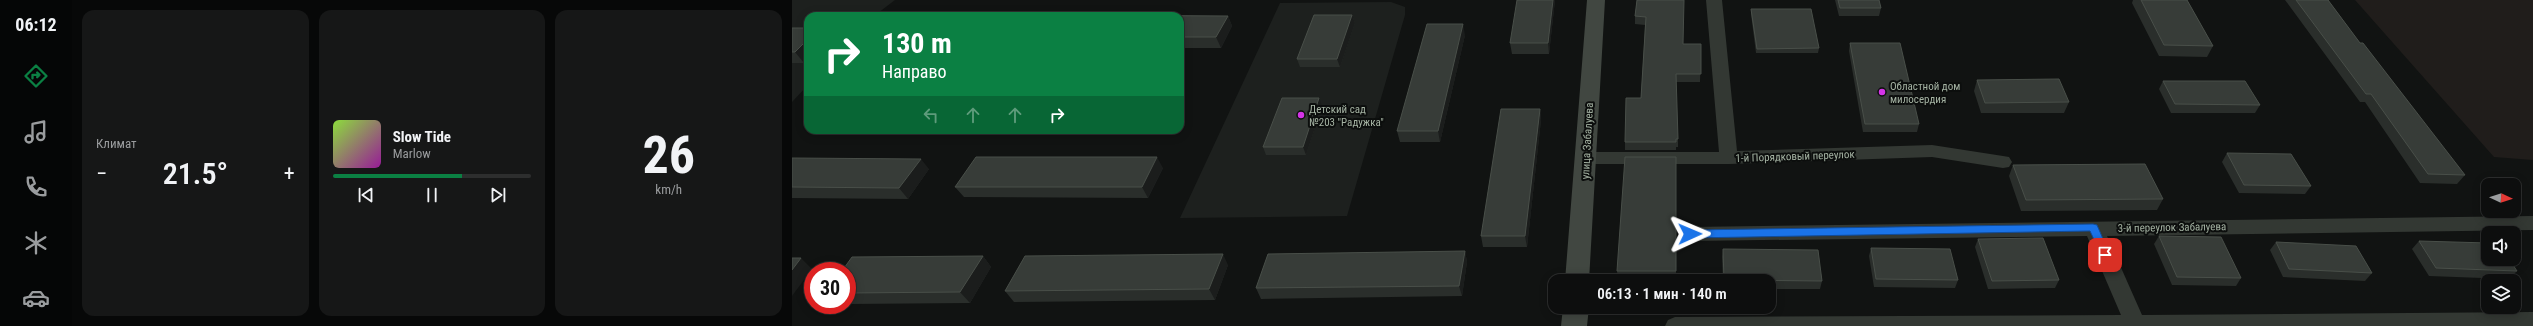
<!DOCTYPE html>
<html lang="ru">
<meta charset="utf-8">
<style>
:root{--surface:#0d0e0e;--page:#161717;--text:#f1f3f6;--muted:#9a9c9e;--line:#2d2e2e;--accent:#0b8043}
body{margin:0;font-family:"Roboto Condensed",sans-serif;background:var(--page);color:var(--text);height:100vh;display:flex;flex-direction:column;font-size:15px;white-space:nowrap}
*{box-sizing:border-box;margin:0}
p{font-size:13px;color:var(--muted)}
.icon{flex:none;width:22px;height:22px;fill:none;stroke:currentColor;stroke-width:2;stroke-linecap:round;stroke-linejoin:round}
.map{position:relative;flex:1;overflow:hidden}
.panel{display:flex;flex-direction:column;gap:10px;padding:10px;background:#070808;width:720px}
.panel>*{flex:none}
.banner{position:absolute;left:12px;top:12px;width:380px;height:122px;border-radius:12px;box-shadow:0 2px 10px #0003,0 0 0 1px var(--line);background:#0b8043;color:#fff;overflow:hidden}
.needle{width:26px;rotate:94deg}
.controls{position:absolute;left:1689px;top:178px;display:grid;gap:8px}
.controls a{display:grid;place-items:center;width:40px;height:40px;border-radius:8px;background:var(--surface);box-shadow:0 2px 10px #0003,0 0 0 1px var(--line);font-size:20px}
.speed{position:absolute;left:12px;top:262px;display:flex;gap:8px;font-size:20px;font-weight:700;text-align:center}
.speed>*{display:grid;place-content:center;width:52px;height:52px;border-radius:50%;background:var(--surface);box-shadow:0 2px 10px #0003,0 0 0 1px var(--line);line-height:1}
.speed .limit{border:6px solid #d22;background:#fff;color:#111}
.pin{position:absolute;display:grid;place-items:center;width:34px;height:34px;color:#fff;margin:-17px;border-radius:8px;box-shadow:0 2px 6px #0006}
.me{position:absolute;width:44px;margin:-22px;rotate:89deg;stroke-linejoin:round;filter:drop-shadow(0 0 3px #0008)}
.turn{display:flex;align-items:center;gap:14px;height:84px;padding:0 12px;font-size:18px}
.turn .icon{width:52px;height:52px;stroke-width:2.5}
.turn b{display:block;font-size:28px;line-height:34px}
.lanes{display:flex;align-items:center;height:38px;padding:0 12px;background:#0003;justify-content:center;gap:20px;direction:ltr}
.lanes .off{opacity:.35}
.big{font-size:30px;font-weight:600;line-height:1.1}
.panel .widget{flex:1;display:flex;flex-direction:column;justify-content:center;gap:6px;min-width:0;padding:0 14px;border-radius:12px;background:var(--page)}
.panel .dial{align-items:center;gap:0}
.dial b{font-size:52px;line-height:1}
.song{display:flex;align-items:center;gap:12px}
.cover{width:48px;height:48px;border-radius:6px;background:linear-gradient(135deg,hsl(90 70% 55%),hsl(300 70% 35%))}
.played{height:4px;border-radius:2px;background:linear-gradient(90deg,var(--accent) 65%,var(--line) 65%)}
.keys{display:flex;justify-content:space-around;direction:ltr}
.heat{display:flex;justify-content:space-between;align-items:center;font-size:22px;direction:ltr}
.panel .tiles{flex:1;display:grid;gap:10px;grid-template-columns:repeat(3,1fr)}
.trip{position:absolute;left:756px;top:274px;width:228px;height:40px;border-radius:12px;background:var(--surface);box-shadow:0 2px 10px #0003,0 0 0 1px var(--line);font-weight:600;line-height:40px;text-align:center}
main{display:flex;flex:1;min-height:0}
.dock{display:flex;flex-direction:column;width:72px;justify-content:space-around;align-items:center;background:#050606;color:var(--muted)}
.dock .icon{width:28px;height:28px}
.dock .on{color:var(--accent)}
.dock b{font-size:18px;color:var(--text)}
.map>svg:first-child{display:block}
</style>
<main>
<nav class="dock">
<b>06:12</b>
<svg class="icon on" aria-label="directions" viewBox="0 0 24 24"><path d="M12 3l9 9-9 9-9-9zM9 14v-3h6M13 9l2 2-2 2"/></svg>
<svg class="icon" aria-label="music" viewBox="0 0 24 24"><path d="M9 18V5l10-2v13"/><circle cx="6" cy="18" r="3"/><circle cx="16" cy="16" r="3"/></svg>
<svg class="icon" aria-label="phone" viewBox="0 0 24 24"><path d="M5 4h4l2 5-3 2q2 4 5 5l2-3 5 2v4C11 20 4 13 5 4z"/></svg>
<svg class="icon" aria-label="climate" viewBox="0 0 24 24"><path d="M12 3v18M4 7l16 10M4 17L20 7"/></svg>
<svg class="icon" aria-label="car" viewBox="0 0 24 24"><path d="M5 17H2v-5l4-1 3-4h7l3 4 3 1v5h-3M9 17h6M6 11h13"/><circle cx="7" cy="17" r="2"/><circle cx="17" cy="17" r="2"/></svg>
</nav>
<section class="panel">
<div class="tiles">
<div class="widget"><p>Климат</p>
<div class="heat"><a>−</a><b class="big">21.5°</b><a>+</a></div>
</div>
<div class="widget">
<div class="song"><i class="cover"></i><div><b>Slow Tide</b><p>Marlow</p></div></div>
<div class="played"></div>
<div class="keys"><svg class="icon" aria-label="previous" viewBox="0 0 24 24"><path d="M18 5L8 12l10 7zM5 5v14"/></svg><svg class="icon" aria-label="pause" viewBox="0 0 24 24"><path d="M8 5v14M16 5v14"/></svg><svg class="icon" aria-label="next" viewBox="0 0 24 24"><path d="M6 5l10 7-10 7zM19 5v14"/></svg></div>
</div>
<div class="widget dial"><b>26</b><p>km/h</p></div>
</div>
</section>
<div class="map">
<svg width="1741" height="326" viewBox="0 0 1741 326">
<rect width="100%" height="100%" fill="#111312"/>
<path fill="#1d201e" d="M0,0H103L82,16H16V85L0,102Z
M599,2L613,7V15L555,216L388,218L488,3Z"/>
<path fill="#201d1b" d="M1563,0H1741V160L1702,157Z
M181,130H314L305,134Z"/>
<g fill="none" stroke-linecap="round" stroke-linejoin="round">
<path fill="#333833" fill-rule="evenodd" d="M914,0H930L945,151L1140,145L1211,156L1217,157L1220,162L1217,167L1211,168L1140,157L937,164H794L788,163L785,158L788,153L794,152H927Z
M1741,216V230L1315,236L1350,315L1741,312V326H873L876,320L883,317L1329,315L1295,236L898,241L891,239L888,234L891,229L898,227Z"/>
<path fill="#414741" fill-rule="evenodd" d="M795,0H813L797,281H773Z
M771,307H797L795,326H769Z"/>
</g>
<path fill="#2a2e2b" d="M763,0L757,54H720L718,43Z
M845,0L891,44H909L908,82H884L886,139V147H884V150H833V142L849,98L853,25L843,24V16Z
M1043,0H1087L1089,8L1087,16H1047Z
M1341,0H1395L1421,46L1415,57L1367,56L1340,3Z
M1493,0H1536L1568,43L1673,175L1665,184L1628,183L1573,102H1568Z
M959,9L1027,48L1026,53H964L959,14Z
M560,15L563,23L548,67H508L505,59Z
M388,16H436L440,26L429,48H388Z
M0,28H16V59L12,63H0Z
M673,35L648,142H608L605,131Z
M1058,43L1127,124L1125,132H1071L1057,51Z
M1185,80L1277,102L1272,113H1189L1182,91Z
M1371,81L1468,105L1463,113H1379L1367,89Z
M530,106L514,155H474L471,147Z
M748,109L749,120L735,247H691L689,236Z
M1435,153L1519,186L1513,194L1447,193L1430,162Z
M884,157V279H826L825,271Z
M0,158L137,169L116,199L0,198Z
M1221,165L1371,199L1365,210L1229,211L1217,176Z
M371,168L356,198L172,197L163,187Z
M1367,236L1449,278L1444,286L1380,285L1362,244Z
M1186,239L1267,280L1263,288L1196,289L1183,247Z
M1627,241L1725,271L1717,279L1637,276L1620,249Z
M1484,242L1580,273L1573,281L1491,277L1478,250Z
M1079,248L1166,280L1163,288L1082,287L1077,256Z
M931,249L1030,281L1028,289H977V281H931L930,257Z
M673,251L675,262L670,296L469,299L464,288Z
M191,256L199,267L178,303L55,304V271Z
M436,265L423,300L222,302L213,291Z"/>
<path fill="#1b1d1c" d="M761,0H763L757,54L756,43Z
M560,15L563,23L548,67L545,59Z
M436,16L440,26L429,48L424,37Z
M671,24L673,35L648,142L646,131Z
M16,39V59L12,63L3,52Z
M527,98L530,106L514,155L511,147Z
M748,109L749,120L735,247L733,236Z
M365,157L371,168L356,198L350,187Z
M129,159L137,169L116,199L107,188Z
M673,251L675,262L670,296L667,286Z
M431,254L436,265L423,300L417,289Z
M191,256L199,267L178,303L168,292Z
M9,258L20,269L0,296V270Z"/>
<path fill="#373c38" stroke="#494f49" d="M725,0H761L756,43H718Z
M845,0H892L891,44H909V74H884L886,139H884V142H833L834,98H849L854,17L843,16Z
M1046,0H1087L1089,8H1048Z
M1349,0H1395L1421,46L1372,45Z
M1504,0H1536L1568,43H1571L1673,175L1636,174L1579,94H1574Z
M959,9H1019L1027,48L965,49Z
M91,14H235L234,16H90Z
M280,15L436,16L424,37H388V16H279Z
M522,15H560L545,59H505Z
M635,24H671L646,131H605Z
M0,28H16V39L3,52H0Z
M1058,43H1108L1127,124H1073Z
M1267,79L1277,102L1193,103L1185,80Z
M1371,81H1453L1468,105L1383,104Z
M490,98H527L511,147H471Z
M709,109H748L733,236H689Z
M1435,153L1499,154L1519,186L1452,185Z
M184,157H365L350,187H163Z
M833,157H884V271H825Z
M0,158L129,159L107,188L0,187Z
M1353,164L1371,199L1234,200L1221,165Z
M1367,236L1429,237L1449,278L1385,277Z
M1251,238L1267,280L1200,281L1186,239Z
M1627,241L1696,243V259H1717L1725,271L1644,268Z
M1484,242L1564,246L1580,273L1497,269Z
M1079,248L1158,249L1166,280L1084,279Z
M931,249L1026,250L1030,281L932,280Z
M673,251L667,286L464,288L476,254Z
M431,254L417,289L213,291L233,256Z
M191,256L168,292L55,293V271H50L60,257Z
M0,258H9L0,270Z"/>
<path fill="#1a73e8" stroke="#114b97" d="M1301,224L1305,225L1318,255L1317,257H1310L1298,231L898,238L893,234L898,230Z"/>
<g fill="#d534e8" stroke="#0c0e0d" stroke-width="1.5">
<circle cx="1090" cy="92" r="4"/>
<circle cx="509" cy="115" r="4"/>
</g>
<g text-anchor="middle" stroke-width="4" stroke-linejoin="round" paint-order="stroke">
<g font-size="11" fill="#a5b3a3" stroke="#0c0e0d" text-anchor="start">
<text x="1098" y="90">Областной дом<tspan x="1098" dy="13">милосердия</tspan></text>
<text x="517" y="113">Детский сад<tspan x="517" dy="13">№203 "Радужка"</tspan></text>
</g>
<g font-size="11" fill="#a5b3a3" stroke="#0c0e0d">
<text transform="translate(795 141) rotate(-87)" y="4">улица Забалуева</text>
<text transform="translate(1003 156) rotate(-2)" y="4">1-й Порядковый переулок</text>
<text transform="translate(1380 227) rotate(-1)" y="4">3-й переулок Забалуева</text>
</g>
</g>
</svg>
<div class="controls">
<a><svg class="needle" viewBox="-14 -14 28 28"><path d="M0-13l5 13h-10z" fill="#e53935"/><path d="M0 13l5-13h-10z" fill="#9a9c9e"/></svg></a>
<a><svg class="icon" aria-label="sound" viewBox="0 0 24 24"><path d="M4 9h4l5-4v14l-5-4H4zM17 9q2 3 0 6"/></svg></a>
<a><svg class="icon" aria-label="layers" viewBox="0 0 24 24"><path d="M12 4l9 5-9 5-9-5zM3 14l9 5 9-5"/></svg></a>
</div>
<div class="speed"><div class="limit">30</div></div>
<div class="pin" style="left:1313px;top:255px;background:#d93025"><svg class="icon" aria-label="arrive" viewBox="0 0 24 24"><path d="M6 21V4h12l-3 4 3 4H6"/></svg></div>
<svg class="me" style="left:898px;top:234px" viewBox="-20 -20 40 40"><path d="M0-17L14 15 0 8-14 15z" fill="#1a73e8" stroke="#fff" stroke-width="4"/></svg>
<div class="trip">06:13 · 1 мин · 140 m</div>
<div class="banner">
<div class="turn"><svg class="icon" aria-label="right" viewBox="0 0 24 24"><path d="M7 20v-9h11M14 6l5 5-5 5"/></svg><div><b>130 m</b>Направо</div></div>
<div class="lanes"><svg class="icon off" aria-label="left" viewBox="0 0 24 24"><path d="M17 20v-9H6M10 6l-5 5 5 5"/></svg><svg class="icon off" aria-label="ahead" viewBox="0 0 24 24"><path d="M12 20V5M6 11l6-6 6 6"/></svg><svg class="icon off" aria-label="ahead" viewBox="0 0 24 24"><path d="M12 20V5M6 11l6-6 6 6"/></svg><svg class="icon" aria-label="right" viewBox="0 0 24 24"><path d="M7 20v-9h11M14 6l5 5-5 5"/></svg></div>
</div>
</div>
</main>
